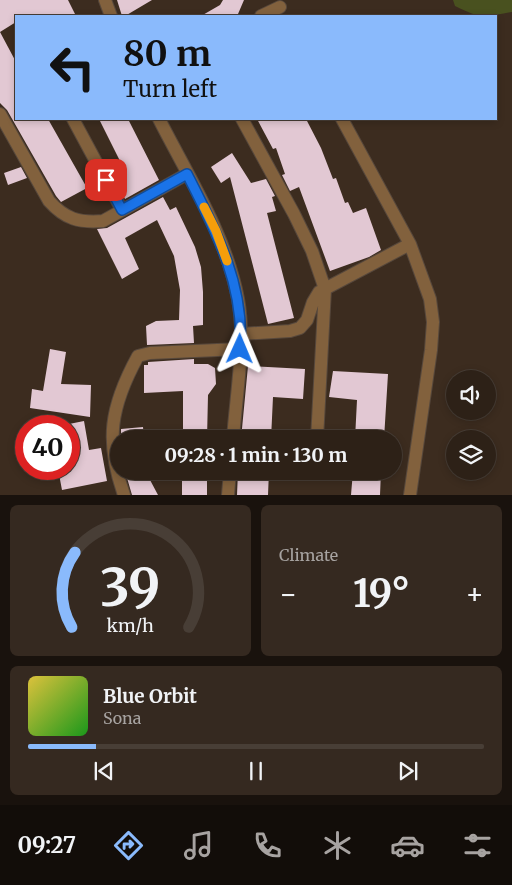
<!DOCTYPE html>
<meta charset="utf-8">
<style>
:root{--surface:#2d2117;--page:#352920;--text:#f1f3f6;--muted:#a7a3a1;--line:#483e36;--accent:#8abafc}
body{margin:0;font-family:Merriweather,serif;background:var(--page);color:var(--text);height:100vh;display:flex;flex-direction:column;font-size:19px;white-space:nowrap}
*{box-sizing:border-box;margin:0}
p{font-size:16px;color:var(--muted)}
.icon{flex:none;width:28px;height:28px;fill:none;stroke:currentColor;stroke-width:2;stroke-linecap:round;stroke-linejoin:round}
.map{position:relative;height:495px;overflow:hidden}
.drawer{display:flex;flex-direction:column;gap:10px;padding:10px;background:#19120d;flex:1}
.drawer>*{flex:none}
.hud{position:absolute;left:15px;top:15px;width:482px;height:105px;border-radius:0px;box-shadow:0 2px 8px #0003,0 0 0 1px var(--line);background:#8abafc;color:#111;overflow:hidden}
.tools{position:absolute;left:446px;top:370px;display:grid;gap:10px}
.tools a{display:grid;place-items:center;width:50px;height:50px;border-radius:50%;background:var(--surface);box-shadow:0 2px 8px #0003,0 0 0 1px var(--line);font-size:25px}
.speed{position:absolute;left:15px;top:415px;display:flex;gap:10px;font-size:25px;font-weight:700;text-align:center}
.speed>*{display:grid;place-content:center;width:65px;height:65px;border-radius:50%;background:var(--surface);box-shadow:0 2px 8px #0003,0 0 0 1px var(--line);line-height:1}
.speed .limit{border:8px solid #d22;background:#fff;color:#111}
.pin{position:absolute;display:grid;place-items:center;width:42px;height:42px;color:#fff;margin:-21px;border-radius:10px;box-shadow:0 2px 8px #0006}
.me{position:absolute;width:55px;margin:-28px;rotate:1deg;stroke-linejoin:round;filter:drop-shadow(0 0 4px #0008)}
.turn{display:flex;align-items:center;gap:18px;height:105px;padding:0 25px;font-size:22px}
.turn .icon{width:65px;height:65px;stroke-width:2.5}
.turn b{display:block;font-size:35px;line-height:42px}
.big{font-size:38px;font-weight:700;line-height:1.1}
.drawer .card{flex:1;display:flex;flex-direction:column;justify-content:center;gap:8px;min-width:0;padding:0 18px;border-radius:8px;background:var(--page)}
.drawer .dial{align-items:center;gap:0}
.dial svg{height:130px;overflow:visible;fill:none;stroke:var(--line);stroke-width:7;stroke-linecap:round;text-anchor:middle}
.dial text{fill:var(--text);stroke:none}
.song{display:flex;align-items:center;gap:15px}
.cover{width:60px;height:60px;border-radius:8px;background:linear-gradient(135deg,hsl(50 70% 55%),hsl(120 70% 35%))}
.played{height:5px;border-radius:2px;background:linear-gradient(90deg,var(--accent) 15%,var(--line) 15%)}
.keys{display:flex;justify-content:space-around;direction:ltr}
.heat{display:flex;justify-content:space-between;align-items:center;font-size:28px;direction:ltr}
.drawer .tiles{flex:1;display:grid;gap:10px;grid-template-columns:1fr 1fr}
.card:last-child{grid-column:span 2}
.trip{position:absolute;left:110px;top:430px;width:292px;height:50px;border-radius:25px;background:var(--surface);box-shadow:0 2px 8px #0003,0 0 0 1px var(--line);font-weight:700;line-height:50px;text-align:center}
.tabs{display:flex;height:80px;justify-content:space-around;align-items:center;background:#120d09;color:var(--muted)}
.tabs .icon{width:35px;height:35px}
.tabs .active{color:var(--accent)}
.tabs b{font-size:22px;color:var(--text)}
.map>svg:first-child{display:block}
</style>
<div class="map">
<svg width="512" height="495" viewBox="0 0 512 495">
<rect width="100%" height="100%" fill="#3c2c1f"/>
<path fill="#49511f" d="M453,0H512V12C484,17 481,19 455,6Z"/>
<path fill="#e2c8d3" d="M0,0H68L76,16H16V22L0,32L16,62V119H48L87,188L61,202L56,196L7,110L0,103Z
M117,0H152L125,16H122Z
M223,0H244L238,14L234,16H201L220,5Z
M99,119H128L159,180L125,199L116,181L118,180L122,165Z
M257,119H306L321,148L333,179L336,178L345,203L348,202L353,213L366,208L381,250L369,257L330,271L299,187L290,191L282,175L285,174L276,148L273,149Z
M232,153L251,183L266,179L275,196L272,197L276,211L267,213L294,318L268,324L230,177L221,183L211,167Z
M21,167L27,178L8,185L4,173Z
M163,197L170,210L176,207L195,247L201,267L203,292V325L193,326L194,343L147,345L146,326L156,321L179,320L180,290L174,256L157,220L125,238L139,269L122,279L97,229L107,228Z
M50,349L66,352L61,384L91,385L90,417L30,408L32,389L43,391Z
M194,359V364H208L215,368L216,384L208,395L207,439H183V391L144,393V365H148V362Z
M248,366L305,369L303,399L273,397L271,439H241Z
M333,371L388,374L384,439H355L357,400L329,397Z
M84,421L89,450L101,448L107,481L62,490L58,469H69V424Z
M143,427L144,439H121V429Z
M125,471H148L149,478L158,495H132Z
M182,471H207V495H182Z
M238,471H269L268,495H237Z
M353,471H381L380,495H351Z"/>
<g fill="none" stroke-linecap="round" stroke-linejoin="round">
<defs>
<path id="minor" d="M105,0L111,16
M261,16L280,7
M0,114L49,201C65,219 79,223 103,221L187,174
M73,119L122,210
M159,119C188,176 226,235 238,299C246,341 236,395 233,439
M242,119L294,214L312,251L325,289L317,439
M342,119L410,244L430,299L433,322L431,350L410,495
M241,334L290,331L300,328L307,320L313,302L319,292L410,244
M124,495C105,441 110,407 138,356L150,353L240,349
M228,495L230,471"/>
</defs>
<use href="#minor" stroke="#57483c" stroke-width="14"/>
<use href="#minor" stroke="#82613d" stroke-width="12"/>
</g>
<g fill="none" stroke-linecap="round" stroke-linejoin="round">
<defs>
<path id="route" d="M106,180L122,210L187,174C215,229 245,285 240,349"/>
</defs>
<use href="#route" stroke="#114b97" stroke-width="12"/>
<use href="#route" stroke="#1a73e8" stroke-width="9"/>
<path stroke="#f59e0b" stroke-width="9" d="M204,207L216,231L227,261"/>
</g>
</svg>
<div class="tools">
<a><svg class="icon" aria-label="sound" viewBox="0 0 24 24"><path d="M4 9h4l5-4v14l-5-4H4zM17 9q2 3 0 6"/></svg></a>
<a><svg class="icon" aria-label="layers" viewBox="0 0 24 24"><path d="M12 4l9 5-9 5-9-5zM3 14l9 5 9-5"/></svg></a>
</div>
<div class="speed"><div class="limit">40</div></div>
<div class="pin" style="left:106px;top:180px;background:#d93025"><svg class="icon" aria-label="arrive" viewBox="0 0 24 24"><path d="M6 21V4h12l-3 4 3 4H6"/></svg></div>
<svg class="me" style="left:240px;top:349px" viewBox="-20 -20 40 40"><path d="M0-17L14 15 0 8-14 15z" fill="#1a73e8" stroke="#fff" stroke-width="4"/></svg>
<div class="trip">09:28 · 1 min · 130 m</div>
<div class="hud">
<div class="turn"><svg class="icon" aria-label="left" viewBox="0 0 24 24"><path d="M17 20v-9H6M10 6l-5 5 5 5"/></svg><div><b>80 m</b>Turn left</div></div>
</div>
</div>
<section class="drawer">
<div class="tiles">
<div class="card dial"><svg viewBox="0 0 100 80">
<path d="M14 69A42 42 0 1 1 86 69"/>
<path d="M14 69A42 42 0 0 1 16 23" stroke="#8abafc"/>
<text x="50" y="56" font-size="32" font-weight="700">39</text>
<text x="50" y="72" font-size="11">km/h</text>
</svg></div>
<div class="card"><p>Climate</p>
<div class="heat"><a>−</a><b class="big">19°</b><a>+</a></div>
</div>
<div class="card">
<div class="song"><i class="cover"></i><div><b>Blue Orbit</b><p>Sona</p></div></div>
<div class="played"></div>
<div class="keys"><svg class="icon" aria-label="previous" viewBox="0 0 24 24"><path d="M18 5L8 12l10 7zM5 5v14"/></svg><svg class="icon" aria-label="pause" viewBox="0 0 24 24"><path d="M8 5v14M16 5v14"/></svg><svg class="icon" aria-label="next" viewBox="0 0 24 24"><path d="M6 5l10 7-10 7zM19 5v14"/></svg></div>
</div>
</div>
</section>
<nav class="tabs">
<b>09:27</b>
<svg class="icon active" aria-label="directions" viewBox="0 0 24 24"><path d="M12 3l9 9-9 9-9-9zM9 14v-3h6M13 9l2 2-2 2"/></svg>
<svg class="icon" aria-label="music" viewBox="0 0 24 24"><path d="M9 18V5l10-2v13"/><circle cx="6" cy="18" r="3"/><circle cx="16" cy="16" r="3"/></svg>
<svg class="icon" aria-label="phone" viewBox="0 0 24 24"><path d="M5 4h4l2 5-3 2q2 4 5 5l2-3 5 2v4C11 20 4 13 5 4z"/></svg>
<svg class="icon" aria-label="climate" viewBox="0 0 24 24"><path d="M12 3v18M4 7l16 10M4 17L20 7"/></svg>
<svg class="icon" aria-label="car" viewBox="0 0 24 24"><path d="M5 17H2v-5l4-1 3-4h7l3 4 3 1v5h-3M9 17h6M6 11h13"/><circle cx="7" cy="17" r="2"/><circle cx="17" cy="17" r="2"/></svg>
<svg class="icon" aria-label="filters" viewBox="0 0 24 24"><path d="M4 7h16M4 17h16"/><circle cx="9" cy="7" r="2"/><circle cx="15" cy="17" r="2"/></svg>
</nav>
